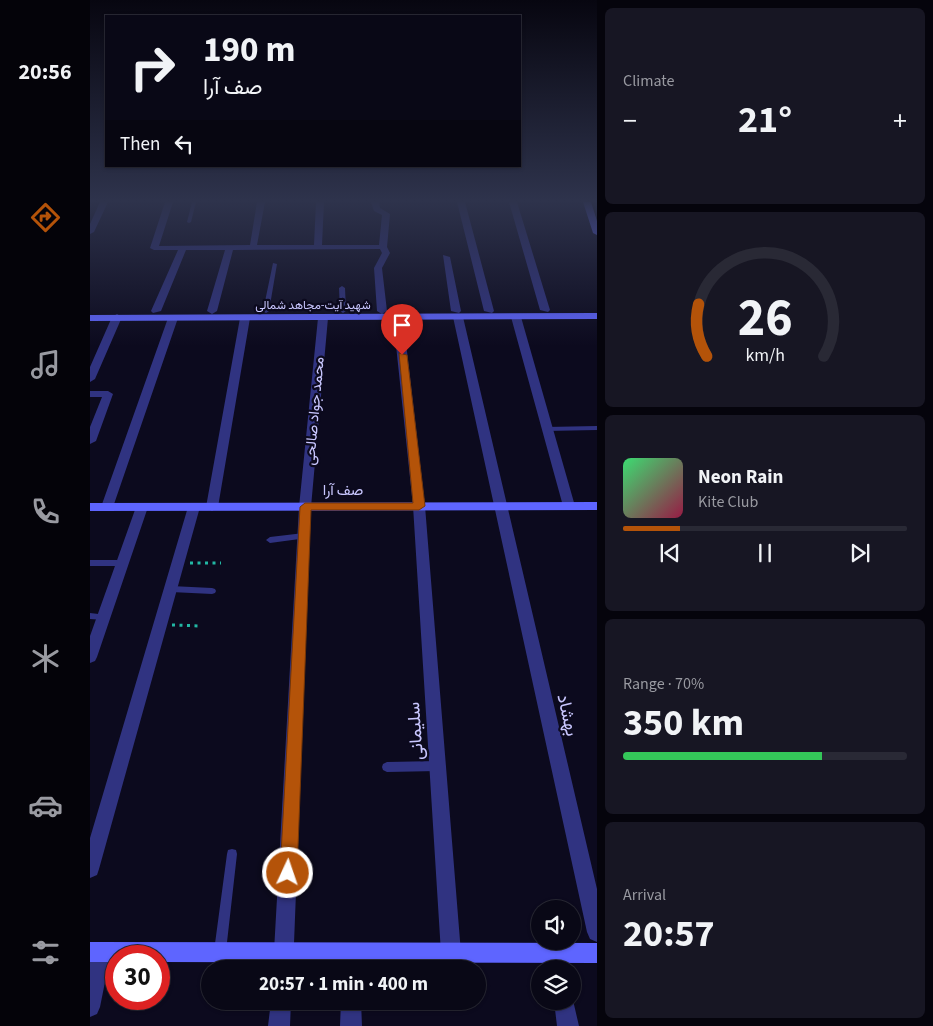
<!DOCTYPE html>
<meta charset="utf-8">
<style>
:root{--surface:#090816;--page:#171623;--text:#f1f3f6;--muted:#999aa1;--line:#292935;--accent:#b45309}
body{margin:0;font-family:"Source Sans 3",Vazirmatn,sans-serif;background:var(--page);color:var(--text);height:100vh;display:flex;flex-direction:column;font-size:19px;white-space:nowrap}
*{box-sizing:border-box;margin:0}
p{font-size:16px;color:var(--muted)}
.icon{flex:none;width:28px;height:28px;fill:none;stroke:currentColor;stroke-width:2;stroke-linecap:round;stroke-linejoin:round}
.map{position:relative;flex:1;overflow:hidden}
.panel{display:flex;flex-direction:column;gap:8px;padding:8px;background:#05040c;width:336px}
.panel>*{flex:none}
.hud{position:absolute;left:15px;top:15px;width:416px;height:152px;border-radius:0px;box-shadow:0 1px 4px #0004,0 0 0 1px var(--line);background:#090816;color:var(--text);overflow:hidden}
.tools{position:absolute;left:441px;top:900px;display:grid;gap:10px}
.tools a{display:grid;place-items:center;width:50px;height:50px;border-radius:50%;background:var(--surface);box-shadow:0 1px 4px #0004,0 0 0 1px var(--line);font-size:25px}
.speed{position:absolute;left:15px;top:945px;display:flex;gap:10px;font-size:25px;font-weight:700;text-align:center}
.speed>*{display:grid;place-content:center;width:65px;height:65px;border-radius:50%;background:var(--surface);box-shadow:0 1px 4px #0004,0 0 0 1px var(--line);line-height:1}
.speed .limit{border:8px solid #d22;background:#fff;color:#111}
.pin{position:absolute;display:grid;place-items:center;width:42px;height:42px;color:#fff;margin:-51px -21px;border-radius:50% 50% 50% 0;rotate:-45deg;box-shadow:0 0 5px #0007}
.pin .icon{rotate:45deg}
.me{position:absolute;width:55px;margin:-28px;rotate:3deg;stroke-linejoin:round;filter:drop-shadow(0 0 4px #0008)}
.turn{display:flex;align-items:center;gap:18px;height:105px;padding:0 15px;font-size:22px}
.turn .icon{width:65px;height:65px;stroke-width:2.5}
.turn b{display:block;font-size:35px;line-height:42px}
.then{display:flex;align-items:center;height:48px;padding:0 15px;background:#0003;gap:10px;font-size:19px}
.big{font-size:38px;font-weight:700;line-height:1.1}
.panel .card{flex:1;display:flex;flex-direction:column;justify-content:center;gap:8px;min-width:0;padding:0 18px;border-radius:8px;background:var(--page)}
.panel .dial{align-items:center;gap:0}
.dial svg{height:130px;overflow:visible;fill:none;stroke:var(--line);stroke-width:7;stroke-linecap:round;text-anchor:middle}
.dial text{fill:var(--text);stroke:none}
.song{display:flex;align-items:center;gap:15px}
.cover{width:60px;height:60px;border-radius:8px;background:linear-gradient(135deg,hsl(140 70% 55%),hsl(340 70% 35%))}
.played{height:5px;border-radius:2px;background:linear-gradient(90deg,var(--accent) 20%,var(--line) 20%)}
.keys{display:flex;justify-content:space-around;direction:ltr}
.heat{display:flex;justify-content:space-between;align-items:center;font-size:28px;direction:ltr}
.charge{height:8px;border-radius:4px;background:linear-gradient(90deg,#34c759 70%,var(--line) 0)}
.trip{position:absolute;left:111px;top:960px;width:285px;height:50px;border-radius:25px;background:var(--surface);box-shadow:0 1px 4px #0004,0 0 0 1px var(--line);font-weight:700;line-height:50px;text-align:center}
main{display:flex;flex:1;min-height:0}
.menu{display:flex;flex-direction:column;width:90px;justify-content:space-around;align-items:center;background:#040309;color:var(--muted)}
.menu .icon{width:35px;height:35px}
.menu .current{color:var(--accent)}
.menu b{font-size:22px;color:var(--text)}
.map>svg:first-child{display:block}
</style>
<main>
<nav class="menu">
<b>20:56</b>
<svg class="icon current" aria-label="directions" viewBox="0 0 24 24"><path d="M12 3l9 9-9 9-9-9zM9 14v-3h6M13 9l2 2-2 2"/></svg>
<svg class="icon" aria-label="music" viewBox="0 0 24 24"><path d="M9 18V5l10-2v13"/><circle cx="6" cy="18" r="3"/><circle cx="16" cy="16" r="3"/></svg>
<svg class="icon" aria-label="phone" viewBox="0 0 24 24"><path d="M5 4h4l2 5-3 2q2 4 5 5l2-3 5 2v4C11 20 4 13 5 4z"/></svg>
<svg class="icon" aria-label="climate" viewBox="0 0 24 24"><path d="M12 3v18M4 7l16 10M4 17L20 7"/></svg>
<svg class="icon" aria-label="car" viewBox="0 0 24 24"><path d="M5 17H2v-5l4-1 3-4h7l3 4 3 1v5h-3M9 17h6M6 11h13"/><circle cx="7" cy="17" r="2"/><circle cx="17" cy="17" r="2"/></svg>
<svg class="icon" aria-label="filters" viewBox="0 0 24 24"><path d="M4 7h16M4 17h16"/><circle cx="9" cy="7" r="2"/><circle cx="15" cy="17" r="2"/></svg>
</nav>
<div class="map">
<svg width="507" height="1026" viewBox="0 0 507 1026">
<rect width="100%" height="100%" fill="#0c0a1e"/>
<g fill="none" stroke-linecap="round" stroke-linejoin="round">
<path stroke="#22b7a4" stroke-width="3" stroke-dasharray="3 4.5" stroke-linecap="butt" d="M100,563H131
M82,625L111,626"/>
<path fill="#303381" fill-rule="evenodd" d="M102,202H106L101,222L99,223L97,222Z
M183,263L187,264L179,311L176,313L173,311Z
M252,286L255,288L256,311L253,313L250,311L249,288Z
M507,426V430L456,431L453,429L456,427Z
M214,533L217,534L218,536L217,538L180,543L176,540L180,537Z
M0,560H32L35,561L36,563L35,565L32,566H0Z
M81,586L122,588L125,589L126,591L125,593L122,594L81,592L78,591L77,589L78,587Z
M0,613L17,615L18,617L17,619L14,620L0,619Z
M348,761L352,763L353,766L352,769L348,771L297,772L293,770L292,767L293,764L297,762Z
M142,849L146,850L147,854L136,951L134,955L130,957L126,955L124,951L137,854L138,850Z"/>
<path fill="#303381" fill-rule="evenodd" d="M10,202H18L4,232L0,234V224Z
M75,202H83L69,246L160,245L167,202H175L167,245H224L226,202H234L232,245H289L292,215L284,211L281,202H289L290,208L300,214L297,247L300,253L292,268L297,311L292,314L287,311L284,268L292,253L290,249L143,250L127,311L122,314L117,311L135,250H96L71,311L63,313L61,311L88,250H64L60,248Z
M367,202H375L404,311L402,313L394,311Z
M419,202H427L460,310L458,312L450,310Z
M353,255L360,257L371,311L369,313L361,311Z
M27,314L32,317L5,379L0,382V367L22,317Z
M308,314L313,317L335,506L371,953L368,960L361,963L354,960L351,953L323,506L303,317Z
M368,314L373,317L507,889V942L500,939L497,932L363,317Z
M426,314L431,317L485,506L483,509H475L473,506L421,317Z
M83,315L88,318L23,507L21,510H13L11,507L78,318Z
M155,315L160,318L128,507L122,511L116,507L150,318Z
M233,315L238,318L221,507L203,969H183L209,507L228,318Z
M0,391H18L23,394L6,441L0,444V427L12,397H0Z
M52,503L58,507L7,657L5,661L0,663V636L46,507Z
M104,503L110,507L9,869L7,875L0,878V838L98,507Z
M11,942L18,945L21,952L10,1007L7,1014L0,1017V957L4,945Z
M262,943L269,946L272,953V969H252V953L255,946Z
M465,943L472,946L478,969H458L455,953L458,946Z
M482,996L489,1026H467L464,1001H482Z
M181,1001H201L200,1026H178Z
M251,1001H271L272,1026H250Z"/>
<path fill="#5e65ff" fill-rule="evenodd" d="M493,202H501L507,221V235L503,233Z
M507,313V319L0,321V315Z
M507,502V510L0,511V503Z
M0,942L507,943V963L69,962V956H26V962H0Z"/>
</g>
<linearGradient id="sky" x2="0" y2="1"><stop stop-color="#070610"/><stop offset="0.58" stop-color="#2e334c"/><stop offset="1" stop-color="#2e334c" stop-opacity="0"/></linearGradient>
<rect width="507" height="346" fill="url(#sky)"/>
<path fill="#b45309" stroke="#753606" d="M309,353L317,355L335,506L329,510H221L207,873L204,879L198,882L192,879L190,873L210,507L215,503H323Z"/>
<g text-anchor="middle" stroke-width="4.5" stroke-linejoin="round" paint-order="stroke">
<g font-size="12" fill="#c9c7ff" stroke="#0c0a1e">
<text x="223" y="309">شهید آیت-مجاهد شمالی</text>
</g>
<g font-size="15" fill="#c9c7ff" stroke="#0c0a1e">
<text transform="translate(224 411) rotate(-85)" y="5">محمد جواد صالحی</text>
<text x="253" y="495">صف آرا</text>
</g>
<g font-size="18" fill="#c9c7ff" stroke="#0c0a1e">
<text transform="translate(478 715) rotate(77)" y="6">بهشاد</text>
<text transform="translate(325 731) rotate(-94)" y="6">سلیمانی</text>
</g>
</g>
</svg>
<div class="tools">
<a><svg class="icon" aria-label="sound" viewBox="0 0 24 24"><path d="M4 9h4l5-4v14l-5-4H4zM17 9q2 3 0 6"/></svg></a>
<a><svg class="icon" aria-label="layers" viewBox="0 0 24 24"><path d="M12 4l9 5-9 5-9-5zM3 14l9 5 9-5"/></svg></a>
</div>
<div class="speed"><div class="limit">30</div></div>
<div class="pin" style="left:312px;top:355px;background:#d93025"><svg class="icon" aria-label="arrive" viewBox="0 0 24 24"><path d="M6 21V4h12l-3 4 3 4H6"/></svg></div>
<svg class="me" style="left:198px;top:873px" viewBox="-20 -20 40 40"><circle r="17" fill="#b45309" stroke="#fff" stroke-width="3"/><path d="M0-11L8 9 0 5-8 9z" fill="#fff"/></svg>
<div class="trip">20:57 · 1 min · 400 m</div>
<div class="hud">
<div class="turn"><svg class="icon" aria-label="right" viewBox="0 0 24 24"><path d="M7 20v-9h11M14 6l5 5-5 5"/></svg><div><b>190 m</b>صف آرا</div></div>
<div class="then">Then<svg class="icon" aria-label="left" viewBox="0 0 24 24"><path d="M17 20v-9H6M10 6l-5 5 5 5"/></svg></div>
</div>
</div>
<section class="panel">
<div class="card"><p>Climate</p>
<div class="heat"><a>−</a><b class="big">21°</b><a>+</a></div>
</div>
<div class="card dial"><svg viewBox="0 0 100 80">
<path d="M14 69A42 42 0 1 1 86 69"/>
<path d="M14 69A42 42 0 0 1 9 37" stroke="#b45309"/>
<text x="50" y="56" font-size="32" font-weight="700">26</text>
<text x="50" y="72" font-size="11">km/h</text>
</svg></div>
<div class="card">
<div class="song"><i class="cover"></i><div><b>Neon Rain</b><p>Kite Club</p></div></div>
<div class="played"></div>
<div class="keys"><svg class="icon" aria-label="previous" viewBox="0 0 24 24"><path d="M18 5L8 12l10 7zM5 5v14"/></svg><svg class="icon" aria-label="pause" viewBox="0 0 24 24"><path d="M8 5v14M16 5v14"/></svg><svg class="icon" aria-label="next" viewBox="0 0 24 24"><path d="M6 5l10 7-10 7zM19 5v14"/></svg></div>
</div>
<div class="card"><p>Range · 70%</p><b class="big">350 km</b><div class="charge"></div></div>
<div class="card"><p>Arrival</p><b class="big">20:57</b></div>
</section>
</main>
